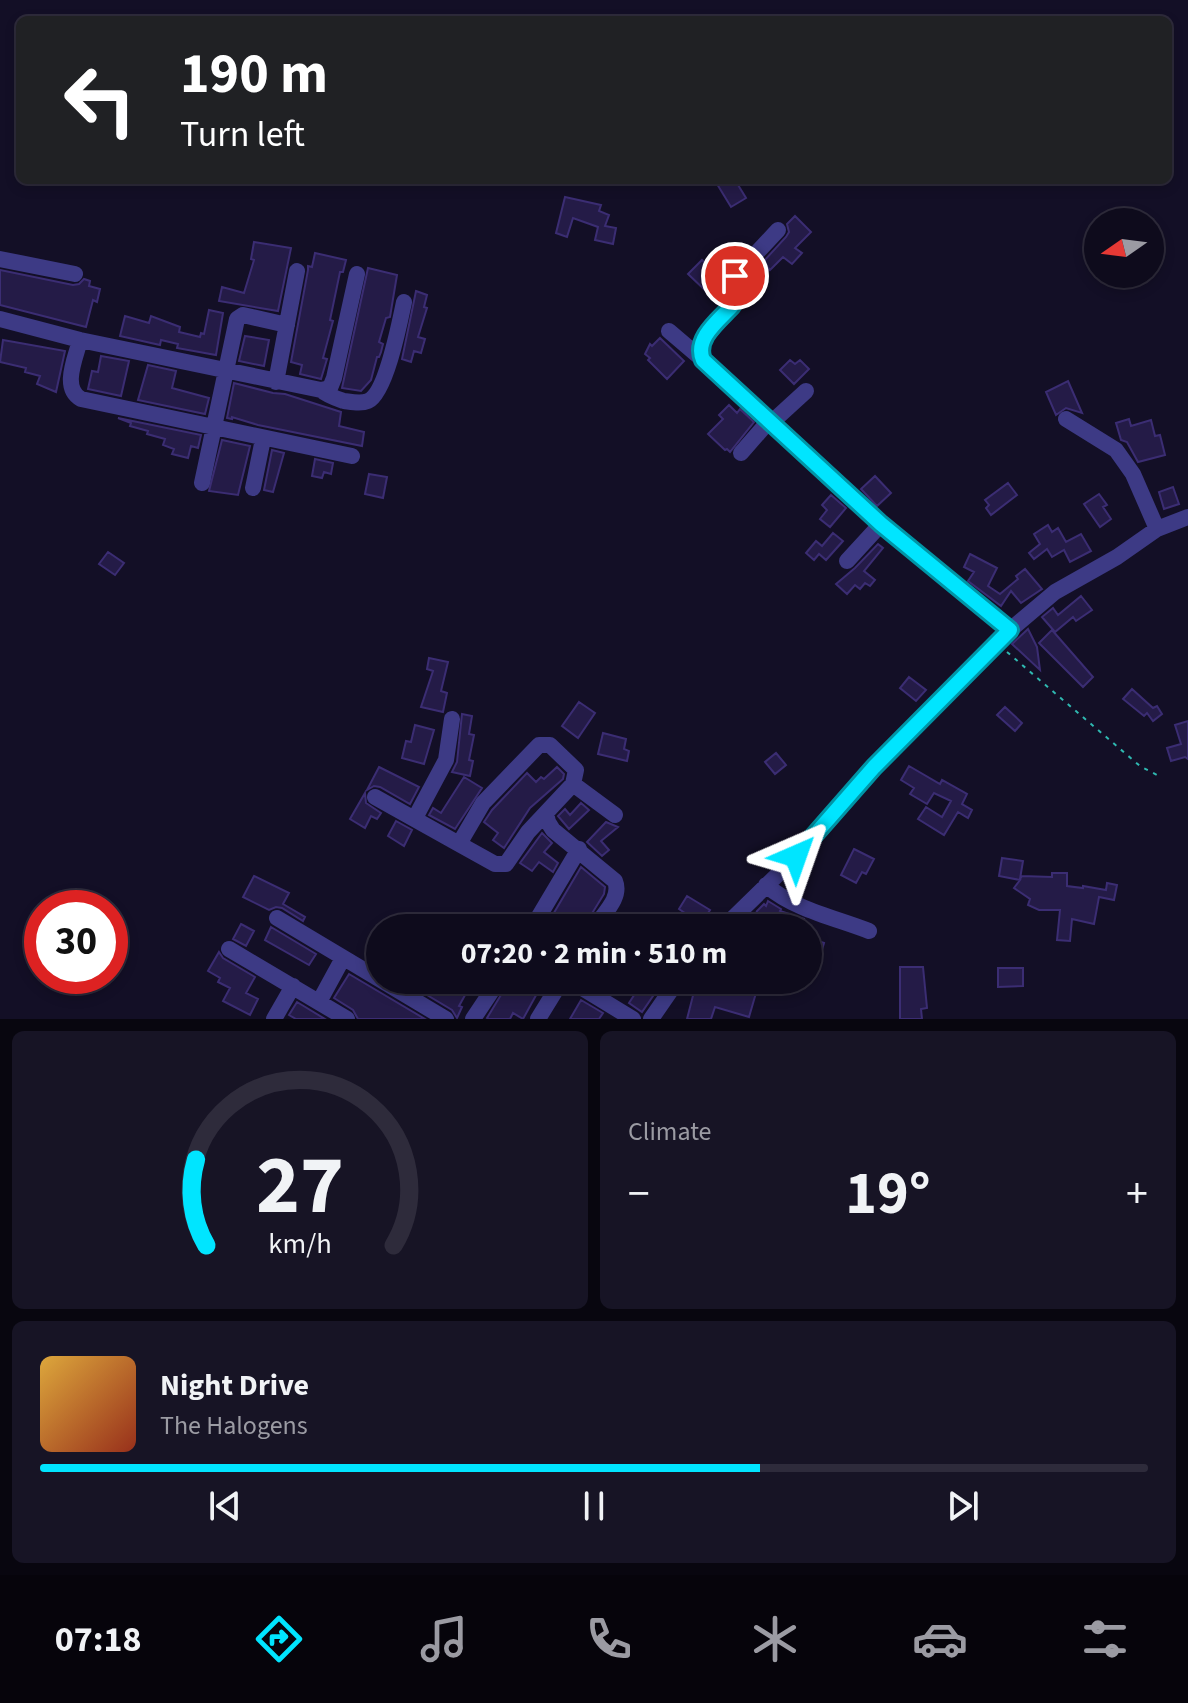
<!DOCTYPE html>
<meta charset="utf-8">
<style>
:root{--surface:#0e0b1c;--page:#171425;--text:#f1f3f6;--muted:#9b9ba3;--line:#2e2b3b;--accent:#00e5ff}
body{margin:0;font-family:"Source Sans 3",sans-serif;background:var(--page);color:var(--text);height:100vh;display:flex;flex-direction:column;font-size:30px;white-space:nowrap}
*{box-sizing:border-box;margin:0}
p{font-size:26px;color:var(--muted)}
.icon{flex:none;width:44px;height:44px;fill:none;stroke:currentColor;stroke-width:2;stroke-linecap:round;stroke-linejoin:round}
.map{position:relative;height:1019px;overflow:hidden}
.sheet{display:flex;flex-direction:column;gap:12px;padding:12px;background:#08060f;flex:1}
.sheet>*{flex:none}
.banner{position:absolute;left:16px;top:16px;width:1156px;height:168px;border-radius:12px;box-shadow:0 4px 12px #0003,0 0 0 2px var(--line);background:#202124;color:#fff;overflow:hidden}
.needle{width:52px;rotate:256deg}
.tools{position:absolute;left:1084px;top:208px;display:grid;gap:16px}
.tools a{display:grid;place-items:center;width:80px;height:80px;border-radius:50%;background:var(--surface);box-shadow:0 4px 12px #0003,0 0 0 2px var(--line);font-size:40px}
.speed{position:absolute;left:24px;top:890px;display:flex;gap:16px;font-size:40px;font-weight:700;text-align:center}
.speed>*{display:grid;place-content:center;width:104px;height:104px;border-radius:50%;background:var(--surface);box-shadow:0 4px 12px #0003,0 0 0 2px var(--line);line-height:1}
.speed .limit{border:12px solid #d22;background:#fff;color:#111}
.pin{position:absolute;display:grid;place-items:center;width:68px;height:68px;color:#fff;margin:-34px;border:4px solid #fff;border-radius:50%;box-shadow:0 2px 8px #0007}
.me{position:absolute;width:88px;margin:-44px;rotate:43deg;stroke-linejoin:round;filter:drop-shadow(0 0 6px #0008)}
.turn{display:flex;align-items:center;gap:28px;height:168px;padding:0 32px;font-size:36px}
.turn .icon{width:104px;height:104px;stroke-width:2.5}
.turn b{display:block;font-size:56px;line-height:68px}
.big{font-size:60px;font-weight:700;line-height:1.1}
.sheet .card{flex:1;display:flex;flex-direction:column;justify-content:center;gap:12px;min-width:0;padding:0 28px;border-radius:12px;background:var(--page)}
.sheet .dial{align-items:center;gap:0}
.dial svg{height:208px;overflow:visible;fill:none;stroke:var(--line);stroke-width:7;stroke-linecap:round;text-anchor:middle}
.dial text{fill:var(--text);stroke:none}
.song{display:flex;align-items:center;gap:24px}
.cover{width:96px;height:96px;border-radius:12px;background:linear-gradient(135deg,hsl(40 70% 55%),hsl(10 70% 35%))}
.played{height:8px;border-radius:4px;background:linear-gradient(90deg,var(--accent) 65%,var(--line) 65%)}
.keys{display:flex;justify-content:space-around;direction:ltr}
.heat{display:flex;justify-content:space-between;align-items:center;font-size:44px;direction:ltr}
.sheet .tiles{flex:1;display:grid;gap:12px;grid-template-columns:1fr 1fr}
.card:last-child{grid-column:span 2}
.trip{position:absolute;left:366px;top:914px;width:456px;height:80px;border-radius:40px;background:var(--surface);box-shadow:0 4px 12px #0003,0 0 0 2px var(--line);font-weight:700;line-height:80px;text-align:center}
.dock{display:flex;height:128px;justify-content:space-around;align-items:center;background:#06040b;color:var(--muted)}
.dock .icon{width:56px;height:56px}
.dock .selected{color:var(--accent)}
.dock b{font-size:36px;color:var(--text)}
.map>svg:first-child{display:block}
</style>
<div class="map">
<svg width="1188" height="1019" viewBox="0 0 1188 1019">
<rect width="100%" height="100%" fill="#130f26"/>
<path fill="#241b47" stroke="#3b2d73" stroke-width="2" d="M722,180H735L746,198L731,207L717,184Z
M565,197L601,205L599,211L609,215L605,226L616,228L613,244L595,240L598,227L573,218L567,237L556,233Z
M795,216L811,232L795,248L802,253L792,264L783,257L770,270L763,262L786,237L789,232L787,224Z
M254,242L291,248L278,311L219,301L222,287L244,293L254,260L251,259Z
M315,253L346,260L343,272H340L330,320L333,321L323,358L327,359L321,379L300,374L302,365L291,362L308,270V266L312,267Z
M702,260L721,278L707,292L688,274Z
M368,268L397,275L390,317L386,318L379,342L383,344L381,352L379,357H377L371,380L361,391L342,388Z
M0,270L73,285L79,284L84,279L90,281L89,286L100,289L97,302L93,300L86,327L0,305Z
M416,291L427,295L424,307L427,308L418,337L425,339L421,353L414,351L411,362L402,359Z
M209,310L223,313L216,355L177,348L178,344L161,340L160,345L120,336L125,316L149,323L151,316L180,327L179,332L200,337L201,333L204,334Z
M245,336L269,340L264,366L239,361Z
M660,338L684,361L667,379L648,360L650,358L645,354L650,344L652,346Z
M3,340L65,351L56,392L37,384L40,376L25,372L26,368L0,362Z
M101,356L129,361L121,396L88,389L92,371L98,372Z
M790,360L795,364L800,360L809,369L794,384L780,370Z
M148,365L176,371L172,388L209,398L205,414L138,400Z
M1068,381L1082,413L1066,408L1056,415L1046,392Z
M234,383L273,393L285,394L341,412L339,426L364,432L362,446L258,425L232,417V419L227,418Z
M729,405L737,413L740,409L754,422L730,452L727,449L725,450L708,434L723,419L719,415Z
M118,418L201,435L198,448L191,446L188,458L172,454L174,449L163,445L165,439L147,434L148,431L130,426L131,423Z
M1129,419L1131,426L1151,420L1155,436L1160,435L1165,455L1138,462L1127,442L1121,440L1116,423Z
M222,440L250,446L238,495L209,491Z
M272,450L284,453L273,492L264,490Z
M315,459L333,463L331,474L324,472L322,478L312,476Z
M369,474L387,477L383,498L365,494Z
M875,476L891,493L877,506L861,489Z
M1008,483L1017,495L991,515L986,508L989,505L985,500Z
M1173,487L1179,504L1164,509L1159,492Z
M1099,494L1107,505L1103,507L1111,519L1100,527L1084,504Z
M831,495L846,508L830,527L820,519L827,510L822,505Z
M1048,525L1052,532L1058,528L1066,542L1081,534L1091,551L1070,562L1064,550L1052,557L1047,549L1034,559L1029,553L1040,544L1034,534Z
M833,533L843,541L826,560L819,554L814,560L806,553L816,541L822,546Z
M878,544L883,548L864,571L875,580L870,586L865,583L860,589L855,585L847,594L836,584L855,568Z
M108,552L124,563L115,575L99,564Z
M970,554L997,568L988,586L1000,594L1018,579L1016,576L1025,569L1042,589L1021,603L1011,591L1001,606L968,581L974,572L964,567Z
M1081,596L1092,610L1076,621L1073,617L1055,632L1042,617L1053,608L1058,615Z
M1028,629L1037,647L1040,670L1012,644Z
M1052,630L1093,677L1083,687L1039,643Z
M429,658L448,662L441,691L447,693L443,712L421,707L433,671L427,669Z
M909,677L926,690L916,701L900,688Z
M1132,689L1153,708L1157,706L1162,714L1153,721L1147,713L1144,716L1123,699Z
M579,702L595,713L578,738L562,726Z
M1005,707L1022,723L1015,731L997,715Z
M462,714L472,716L469,734L474,735L469,760L473,761L470,776L452,772L457,762Z
M1188,721V759L1185,757L1171,761L1167,748L1181,744L1175,725Z
M415,725L434,730L424,764L402,758L406,741L411,742Z
M603,733L626,739L624,749L629,751L627,761L598,754Z
M776,753L786,765L775,774L765,762Z
M909,766L940,784L942,780L967,794L962,804L972,810L968,818L958,812L944,835L918,819L926,807L942,817L951,801L934,793L927,804L910,794L914,788L901,780Z
M379,767L419,787L410,804L380,787L374,786L367,790Z
M557,767L564,774L563,779L530,808L504,848L493,840L498,833L484,822L492,810L527,773L536,782L541,777L544,779Z
M464,777L482,788L455,829L429,815L433,808L441,813Z
M365,793L366,803L381,813L377,819L371,816L365,828L350,819Z
M581,803L589,810L569,829L558,816L565,809L570,815Z
M396,821L412,830L404,846L388,836Z
M606,822L618,827L601,841L609,850L602,856L587,842Z
M542,833L552,843L544,852L558,863L553,872L539,862L532,871L520,863Z
M854,849L874,859L866,874L862,872L856,883L841,875Z
M1002,858L1023,861L1020,879L1022,876L1052,877V873H1067V886L1083,888V886L1106,890L1107,883L1117,885L1114,900L1099,897L1094,924L1072,919L1070,941L1057,940L1060,910H1039L1028,905L1030,899L1014,888L1020,880L999,876Z
M581,867L605,887L604,894L583,928H545Z
M254,876L289,893L283,904L305,917L303,921L282,908L276,907L269,910L243,897Z
M687,896L710,910L701,924L679,909Z
M768,901L781,909L780,911L804,919L801,928H750L757,911L764,904L766,906Z
M241,924L254,931L246,946L233,939Z
M271,927L316,954L309,965L265,940Z
M808,938L824,943L819,960L808,957Z
M219,952L223,958L255,977L246,993L258,999L250,1015L223,1001L230,988L218,982L220,978L208,971Z
M900,967H923L927,1008L921,1009L922,1019H900Z
M998,968H1023V986L998,987Z
M349,974L425,1019H358L353,1010L334,998Z
M402,980H460L469,988L459,1006L462,1007L457,1018L452,1010Z
M510,980H549L543,990L540,988L523,1019L513,1013L510,1019H489L487,1018Z
M625,980H664L642,1012L629,1003L638,989Z
M697,980H742L740,988L756,993L749,1017L715,1007L711,1019H687Z
M581,1000L603,1013L599,1019H570Z
M297,1002L325,1019H296L289,1015Z"/>
<g fill="none" stroke-linecap="round" stroke-linejoin="round">
<path stroke="#2fb8b0" stroke-width="2" stroke-dasharray="4 6" stroke-linecap="butt" d="M1007,652L1140,766L1157,775"/>
<path stroke="#3d3a85" stroke-width="16" d="M778,230L735,276L731,283L732,306L700,344V352L703,360L881,524L1010,630
M0,259L75,274
M0,319L80,340L321,390L330,388L334,378L357,274
M669,331L703,360
M80,340C76,357 61,388 81,399L352,456
M276,382L297,271
M321,390C328,396 335,398 344,401C352,402 361,404 368,401C386,393 400,321 404,302
M1066,419L1116,450L1133,474L1157,529
M771,423L806,391
M741,453L769,421
M202,483L237,319L243,315L287,325
M253,488L263,439
M847,561L881,524
M573,784L615,815
M375,797L459,844L483,803L539,745H550L576,770L573,784L528,832L506,864H495L459,844
M546,813L548,822L553,830L615,881C622,898 603,914 594,928
M415,818L446,760L452,719
M766,885C793,909 836,918 869,931
M277,918L446,1019
M532,928L579,849
M723,928L808,845L874,767L1010,630L1055,592L1117,557L1157,529L1188,517
M229,949L347,1019
M476,980L491,990
M569,980L633,1019
M319,1002L343,958
M274,1019L293,986
M473,1019L499,980
M538,1019L562,980
M651,1019L678,980"/>
</g>
<g fill="none" stroke-linecap="round" stroke-linejoin="round">
<defs>
<path id="route" d="M735,276L731,283L732,306C718,321 694,339 703,360L881,524L1010,630L874,767L796,856"/>
</defs>
<use href="#route" stroke="#0095a6" stroke-width="20"/>
<use href="#route" stroke="#00e5ff" stroke-width="14"/>
</g>
</svg>
<div class="tools">
<a><svg class="needle" viewBox="-14 -14 28 28"><path d="M0-13l5 13h-10z" fill="#e53935"/><path d="M0 13l5-13h-10z" fill="#9b9ba3"/></svg></a>
</div>
<div class="speed"><div class="limit">30</div></div>
<div class="pin" style="left:735px;top:276px;background:#d93025"><svg class="icon" aria-label="arrive" viewBox="0 0 24 24"><path d="M6 21V4h12l-3 4 3 4H6"/></svg></div>
<svg class="me" style="left:796px;top:856px" viewBox="-20 -20 40 40"><path d="M0-17L14 15 0 8-14 15z" fill="#00e5ff" stroke="#fff" stroke-width="4"/></svg>
<div class="trip">07:20 · 2 min · 510 m</div>
<div class="banner">
<div class="turn"><svg class="icon" aria-label="left" viewBox="0 0 24 24"><path d="M17 20v-9H6M10 6l-5 5 5 5"/></svg><div><b>190 m</b>Turn left</div></div>
</div>
</div>
<section class="sheet">
<div class="tiles">
<div class="card dial"><svg viewBox="0 0 100 80">
<path d="M14 69A42 42 0 1 1 86 69"/>
<path d="M14 69A42 42 0 0 1 10 36" stroke="#00e5ff"/>
<text x="50" y="56" font-size="32" font-weight="700">27</text>
<text x="50" y="72" font-size="11">km/h</text>
</svg></div>
<div class="card"><p>Climate</p>
<div class="heat"><a>−</a><b class="big">19°</b><a>+</a></div>
</div>
<div class="card">
<div class="song"><i class="cover"></i><div><b>Night Drive</b><p>The Halogens</p></div></div>
<div class="played"></div>
<div class="keys"><svg class="icon" aria-label="previous" viewBox="0 0 24 24"><path d="M18 5L8 12l10 7zM5 5v14"/></svg><svg class="icon" aria-label="pause" viewBox="0 0 24 24"><path d="M8 5v14M16 5v14"/></svg><svg class="icon" aria-label="next" viewBox="0 0 24 24"><path d="M6 5l10 7-10 7zM19 5v14"/></svg></div>
</div>
</div>
</section>
<nav class="dock">
<b>07:18</b>
<svg class="icon selected" aria-label="directions" viewBox="0 0 24 24"><path d="M12 3l9 9-9 9-9-9zM9 14v-3h6M13 9l2 2-2 2"/></svg>
<svg class="icon" aria-label="music" viewBox="0 0 24 24"><path d="M9 18V5l10-2v13"/><circle cx="6" cy="18" r="3"/><circle cx="16" cy="16" r="3"/></svg>
<svg class="icon" aria-label="phone" viewBox="0 0 24 24"><path d="M5 4h4l2 5-3 2q2 4 5 5l2-3 5 2v4C11 20 4 13 5 4z"/></svg>
<svg class="icon" aria-label="climate" viewBox="0 0 24 24"><path d="M12 3v18M4 7l16 10M4 17L20 7"/></svg>
<svg class="icon" aria-label="car" viewBox="0 0 24 24"><path d="M5 17H2v-5l4-1 3-4h7l3 4 3 1v5h-3M9 17h6M6 11h13"/><circle cx="7" cy="17" r="2"/><circle cx="17" cy="17" r="2"/></svg>
<svg class="icon" aria-label="filters" viewBox="0 0 24 24"><path d="M4 7h16M4 17h16"/><circle cx="9" cy="7" r="2"/><circle cx="15" cy="17" r="2"/></svg>
</nav>
